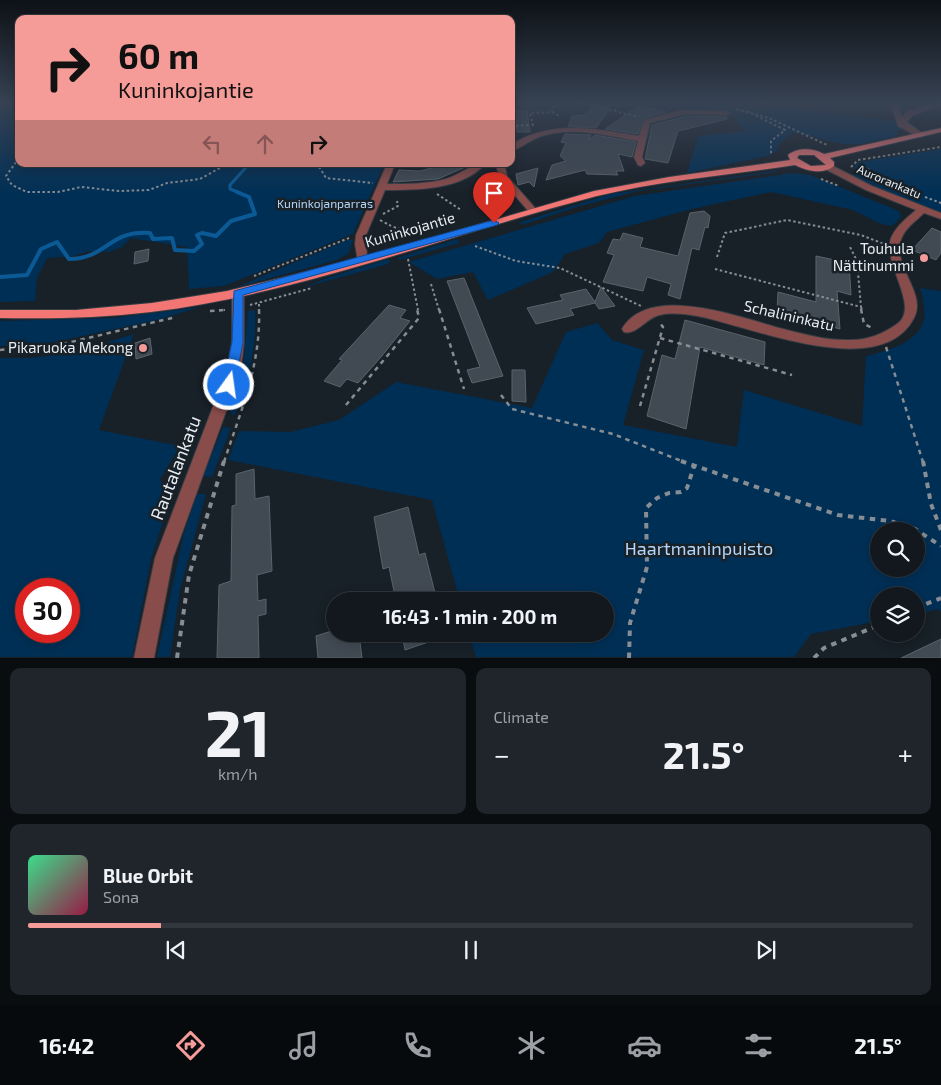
<!DOCTYPE html>
<meta charset="utf-8">
<style>
:root{--surface:#12181e;--page:#1f252b;--text:#f1f3f6;--muted:#9ca0a4;--line:#31373c;--accent:#f59b98}
body{margin:0;font-family:"Exo 2",sans-serif;background:var(--page);color:var(--text);height:100vh;display:flex;flex-direction:column;font-size:19px;white-space:nowrap}
*{box-sizing:border-box;margin:0}
p{font-size:16px;color:var(--muted)}
.icon{flex:none;width:28px;height:28px;fill:none;stroke:currentColor;stroke-width:2;stroke-linecap:round;stroke-linejoin:round}
.map{position:relative;height:658px;overflow:hidden}
.panel{display:flex;flex-direction:column;gap:10px;padding:10px;background:#0a0d10;flex:1}
.panel>*{flex:none}
.guide{position:absolute;left:15px;top:15px;width:500px;height:152px;border-radius:10px;box-shadow:0 2px 12px #0003,0 0 0 1px var(--line);background:#f59b98;color:#111;overflow:hidden}
.buttons{position:absolute;left:870px;top:522px;display:grid;gap:10px}
.buttons a{display:grid;place-items:center;width:55px;height:55px;border-radius:50%;background:var(--surface);box-shadow:0 2px 12px #0003,0 0 0 1px var(--line);font-size:25px}
.speed{position:absolute;left:15px;top:578px;display:flex;gap:10px;font-size:25px;font-weight:700;text-align:center}
.speed>*{display:grid;place-content:center;width:65px;height:65px;border-radius:50%;background:var(--surface);box-shadow:0 2px 12px #0003,0 0 0 1px var(--line);line-height:1}
.speed .limit{border:8px solid #d22;background:#fff;color:#111}
.pin{position:absolute;display:grid;place-items:center;width:42px;height:42px;color:#fff;margin:-51px -21px;border-radius:50% 50% 50% 0;rotate:-45deg;box-shadow:0 0 5px #0007}
.pin .icon{rotate:45deg}
.me{position:absolute;width:55px;margin:-28px;rotate:14deg;stroke-linejoin:round;filter:drop-shadow(0 0 4px #0008)}
.turn{display:flex;align-items:center;gap:18px;height:105px;padding:0 20px;font-size:22px}
.turn .icon{width:65px;height:65px;stroke-width:2.5}
.turn b{display:block;font-size:35px;line-height:42px}
.lanes{display:flex;align-items:center;height:48px;padding:0 20px;background:#0003;justify-content:center;gap:25px;direction:ltr}
.lanes .off{opacity:.35}
.big{font-size:38px;font-weight:700;line-height:1.1}
.panel .tile{flex:1;display:flex;flex-direction:column;justify-content:center;gap:8px;min-width:0;padding:0 18px;border-radius:10px;background:var(--page)}
.panel .dial{align-items:center;gap:0}
.dial b{font-size:65px;line-height:1}
.song{display:flex;align-items:center;gap:15px}
.cover{width:60px;height:60px;border-radius:8px;background:linear-gradient(135deg,hsl(150 70% 55%),hsl(340 70% 35%))}
.played{height:5px;border-radius:2px;background:linear-gradient(90deg,var(--accent) 15%,var(--line) 15%)}
.keys{display:flex;justify-content:space-around;direction:ltr}
.heat{display:flex;justify-content:space-between;align-items:center;font-size:28px;direction:ltr}
.panel .tiles{flex:1;display:grid;gap:10px;grid-template-columns:1fr 1fr}
.tile:last-child{grid-column:span 2}
.trip{position:absolute;left:326px;top:592px;width:288px;height:50px;border-radius:25px;background:var(--surface);box-shadow:0 2px 12px #0003,0 0 0 1px var(--line);font-weight:700;line-height:50px;text-align:center}
.tab-bar{display:flex;height:80px;justify-content:space-around;align-items:center;background:#070a0c;color:var(--muted)}
.tab-bar .icon{width:35px;height:35px}
.tab-bar .selected{color:var(--accent)}
.tab-bar b{font-size:22px;color:var(--text)}
.map>svg:first-child{display:block}
</style>
<div class="map">
<svg width="941" height="658" viewBox="0 0 941 658">
<rect width="100%" height="100%" fill="#182028"/>
<path fill="#002f55" fill-rule="evenodd" d="M0,102H19V164H384L353,234L224,286L189,289L187,247L131,238L122,247L109,252L90,251L74,256L47,258L37,278L35,301L0,302Z
M647,102H750L913,123L897,131L898,134L894,137L860,144H842L793,132L779,144L777,151L767,156L687,173L698,136L744,131L731,112L698,111Z
M941,149V212L891,194L852,175L860,172L854,168L859,162Z
M775,171L777,172L639,191L580,206L522,225L520,222L611,194Z
M793,173L810,175L892,208L900,212L901,217L892,226L881,224L853,210L771,192L692,209L607,232L599,243L565,254L553,272L488,300L473,272L437,279L409,262L635,196Z
M457,239L459,243L400,260L397,258Z
M347,240H353L349,253L337,260L234,288Z
M388,259L390,261L388,264L302,288L327,278Z
M919,288L941,291V612L939,609L916,614V596H879V621L811,634L794,657H476L469,634H605V601H460L432,500L228,460L239,431L290,432L339,420L396,382L532,408L566,332L597,323L612,340L644,350L623,425L737,447L744,390L862,426L866,356C891,350 929,340 924,307C923,300 923,294 919,288ZM879,531H916V569H879Z
M200,307L157,320L50,343L0,346V321L114,318Z
M255,310C257,347 249,380 235,415H232L230,408L244,359L248,311Z
M134,334L99,430L180,446L159,481L175,484L151,559L132,657H0V358H27L66,354ZM26,589H69V631H26Z
M223,427L231,428L212,477L203,476Z
M197,494H206L180,590L170,657H157L184,533Z"/>
<g fill="none" stroke-linecap="round" stroke-linejoin="round">
<path stroke="#0b5a96" stroke-width="3" d="M240,193L230,189V185L249,164"/>
<path stroke="#0b5a96" stroke-width="4" d="M0,277L27,275L41,249L57,242L69,259C107,259 108,230 150,233L153,239L172,238L175,250L194,251L202,244L197,235L202,233L216,236L231,221L255,214L249,197L237,192"/>
</g>
<path fill="#414a53" stroke="#5a636d" d="M595,102L613,104L596,128L568,127L572,116L585,115Z
M640,105L666,112L644,118L638,134L605,129Z
M511,110L527,111L530,132H517L516,122H511Z
M687,116L727,117V119L678,131L668,163L645,159L652,125Z
M565,134L591,135L588,140L595,135L636,142L632,157L618,154L624,171H616L618,175L587,174L585,170L546,180L552,165L566,161L560,156L566,143L561,142Z
M446,164L470,165L438,179L393,182L399,170L420,171Z
M538,168L534,187L529,182L518,185L516,174Z
M704,211L710,216L708,228L705,227L699,250L692,248L680,299L668,295L671,284L647,277L643,291L603,282L614,255L607,253L613,239L620,240L623,233L643,238L640,247L678,256L690,213Z
M932,228L941,232V253L936,260L912,250Z
M149,249L148,261L134,264L135,252Z
M816,256L849,263L851,295L837,291L840,329L777,312L778,292L816,302Z
M464,278L503,376L472,383L467,370L480,367L447,281Z
M601,287L615,306L599,309L595,303L570,309L574,315L536,324L527,308L563,300L560,295L586,289L595,302Z
M389,305L406,310L400,318L410,321L381,357L358,383L347,379L340,387L324,381L342,360L339,359Z
M685,320L765,342L764,365L700,347L686,429L647,416L662,355L675,359Z
M150,338L152,354L136,359L135,343Z
M512,370H525L526,402L512,401Z
M254,469L255,499L269,496L272,571L257,575L258,601L266,599V614L258,616L259,658H217L219,585L231,581L232,506L236,505V474Z
M408,507L419,555L425,553L437,601H396L389,567L383,569L374,517Z
M335,630V634H359L362,658H318L316,636Z
M402,634H445L446,636L405,650Z
M941,639V658H901Z"/>
<g fill="none" stroke-linecap="round" stroke-linejoin="round">
<defs>
<path id="minor" d="M511,102H518L511,105Z
M890,102H898L902,117L907,111L941,102V106L913,115L907,122L922,133V137H919L898,126Z
M682,110L726,111L730,113L726,115L685,114L650,123L642,157L645,163L641,166L638,165L634,157L638,141C608,136 573,126 542,136C531,139 522,148 511,151V145C551,119 595,129 639,136L644,120Z
M387,164H395L387,184C406,184 427,184 446,179C460,175 472,163 485,164C462,190 417,190 385,190L366,235L367,260L362,263L358,262L355,244L356,235Z
M496,164H504L507,176L536,209V213H530L499,177Z
M825,165H831L872,186L941,213V219L924,213C917,220 908,226 903,235C888,264 928,292 914,318C880,383 751,326 697,316C686,314 671,312 660,315C647,317 636,336 624,332L622,329C650,281 746,320 787,330C807,335 829,341 851,340C868,340 883,334 897,324C921,307 882,264 891,238C896,226 907,218 916,210L866,190L825,169Z
M238,289L244,293V342L241,370L173,558L154,658H134L155,558L227,370L232,342V293Z"/>
<path id="major" d="M941,128V132L830,158L834,162V166C823,175 807,171 795,165C729,175 662,180 597,196C449,234 304,293 151,312C101,318 51,319 0,318V310H76L152,303L227,291L371,256L594,191L669,177L790,160L788,155C797,147 814,148 824,154ZM799,155H814L826,165L811,166L797,158Z"/>
</defs>
<use href="#minor" stroke="#353d44" stroke-width="2"/>
<use href="#major" stroke="#353d44" stroke-width="2"/>
<path stroke="#868d94" stroke-width="2" stroke-dasharray="2.5 2.5" stroke-linecap="butt" d="M575,102L639,117
M664,102L677,103
M0,103L19,104
M736,109L769,118L827,145
M737,110L749,112L785,130L771,141V155
M614,111L620,102
M552,112L559,116
M511,126L531,125
M533,126L530,113L552,112L554,102
M511,132V135
M19,158L6,176L12,185L27,192H58L81,187L120,191L149,190L167,183L200,179L227,164
M304,164L320,168L326,178L373,183
M863,166L901,188
M851,167L858,160L941,147
M821,179L839,186
M437,194L461,210
M925,197L941,203
M383,214L398,206L397,201
M380,220C412,239 415,226 445,215
M374,237L385,245
M475,246L516,261L560,268L641,306
M717,257L725,233L787,220L861,235L884,244
M408,259L418,310
M715,269L861,307L857,261L850,247
M254,276L349,238
M431,284L439,310
M259,304V310
M250,305L312,288
M861,307L862,310
M219,310H225"/>
<path stroke="#868d94" stroke-width="2.5" stroke-dasharray="4.5 4.5" stroke-linecap="butt" d="M439,309L464,389
M861,309L864,324L872,328
M210,311L225,310
M660,338L792,375
M886,347L923,462
M0,350L67,343L176,317
M501,395L512,409L613,434L684,462
M346,405L419,318L417,309
M640,406L663,327L660,323
M224,462C241,410 261,365 259,309"/>
<path stroke="#868d94" stroke-width="4" stroke-dasharray="5.5 5.5" stroke-linecap="butt" d="M681,461L838,515L890,521L915,529L941,546
M923,461L931,504L941,530
M916,608L941,598
M177,658L189,575L224,461
M629,658L630,623L647,567L646,508L657,498L669,493L681,492L687,488L694,466
M814,658L824,648L879,625"/>
<use href="#minor" fill="#884c4b" fill-rule="evenodd"/>
<use href="#major" fill="#f17674" fill-rule="evenodd"/>
</g>
<linearGradient id="sky" x2="0" y2="1"><stop stop-color="#0d1216"/><stop offset="0.53" stop-color="#374253"/><stop offset="1" stop-color="#374253" stop-opacity="0"/></linearGradient>
<rect width="941" height="194" fill="url(#sky)"/>
<path fill="#1a73e8" stroke="#114b97" d="M494,220L499,223L497,225L243,295V342L235,385L229,390L225,389L223,385L232,342L234,291Z"/>
<g fill="#f59b98" stroke="#182028" stroke-width="2">
<circle cx="924" cy="258" r="5"/>
<circle cx="143" cy="348" r="5"/>
</g>
<g text-anchor="middle" stroke-width="5" stroke-linejoin="round" paint-order="stroke">
<g font-size="12" fill="#e7edf2" stroke="#182028">
<text transform="translate(889 182) rotate(23)" y="4">Aurorankatu</text>
</g>
<g font-size="12" fill="#b4d6f8" stroke="#182028">
<text x="325" y="208">Kuninkojanparras</text>
</g>
<g font-size="15" fill="#e7edf2" stroke="#182028">
<text transform="translate(410 230) rotate(-16)" y="5">Kuninkojantie</text>
<text transform="translate(789 316) rotate(13)" y="5">Schalininkatu</text>
</g>
<g font-size="15" fill="#e7edf2" stroke="#182028" text-anchor="end">
<text x="914" y="254">Touhula<tspan x="914" dy="17">Nättinummi</tspan></text>
<text x="133" y="353">Pikaruoka Mekong</text>
</g>
<g font-size="18" fill="#e7edf2" stroke="#182028">
<text transform="translate(176 468) rotate(-69)" y="6">Rautalankatu</text>
</g>
<g font-size="18" fill="#b4d6f8" stroke="#182028">
<text x="699" y="555">Haartmaninpuisto</text>
</g>
</g>
</svg>
<div class="buttons">
<a><svg class="icon" aria-label="search" viewBox="0 0 24 24"><circle cx="10" cy="10" r="6"/><path d="M15 15l6 6"/></svg></a>
<a><svg class="icon" aria-label="layers" viewBox="0 0 24 24"><path d="M12 4l9 5-9 5-9-5zM3 14l9 5 9-5"/></svg></a>
</div>
<div class="speed"><div class="limit">30</div></div>
<div class="pin" style="left:494px;top:223px;background:#d93025"><svg class="icon" aria-label="arrive" viewBox="0 0 24 24"><path d="M6 21V4h12l-3 4 3 4H6"/></svg></div>
<svg class="me" style="left:229px;top:385px" viewBox="-20 -20 40 40"><circle r="17" fill="#1a73e8" stroke="#fff" stroke-width="3"/><path d="M0-11L8 9 0 5-8 9z" fill="#fff"/></svg>
<div class="trip">16:43 · 1 min · 200 m</div>
<div class="guide">
<div class="turn"><svg class="icon" aria-label="right" viewBox="0 0 24 24"><path d="M7 20v-9h11M14 6l5 5-5 5"/></svg><div><b>60 m</b>Kuninkojantie</div></div>
<div class="lanes"><svg class="icon off" aria-label="left" viewBox="0 0 24 24"><path d="M17 20v-9H6M10 6l-5 5 5 5"/></svg><svg class="icon off" aria-label="ahead" viewBox="0 0 24 24"><path d="M12 20V5M6 11l6-6 6 6"/></svg><svg class="icon" aria-label="right" viewBox="0 0 24 24"><path d="M7 20v-9h11M14 6l5 5-5 5"/></svg></div>
</div>
</div>
<section class="panel">
<div class="tiles">
<div class="tile dial"><b>21</b><p>km/h</p></div>
<div class="tile"><p>Climate</p>
<div class="heat"><a>−</a><b class="big">21.5°</b><a>+</a></div>
</div>
<div class="tile">
<div class="song"><i class="cover"></i><div><b>Blue Orbit</b><p>Sona</p></div></div>
<div class="played"></div>
<div class="keys"><svg class="icon" aria-label="previous" viewBox="0 0 24 24"><path d="M18 5L8 12l10 7zM5 5v14"/></svg><svg class="icon" aria-label="pause" viewBox="0 0 24 24"><path d="M8 5v14M16 5v14"/></svg><svg class="icon" aria-label="next" viewBox="0 0 24 24"><path d="M6 5l10 7-10 7zM19 5v14"/></svg></div>
</div>
</div>
</section>
<nav class="tab-bar">
<b>16:42</b>
<svg class="icon selected" aria-label="directions" viewBox="0 0 24 24"><path d="M12 3l9 9-9 9-9-9zM9 14v-3h6M13 9l2 2-2 2"/></svg>
<svg class="icon" aria-label="music" viewBox="0 0 24 24"><path d="M9 18V5l10-2v13"/><circle cx="6" cy="18" r="3"/><circle cx="16" cy="16" r="3"/></svg>
<svg class="icon" aria-label="phone" viewBox="0 0 24 24"><path d="M5 4h4l2 5-3 2q2 4 5 5l2-3 5 2v4C11 20 4 13 5 4z"/></svg>
<svg class="icon" aria-label="climate" viewBox="0 0 24 24"><path d="M12 3v18M4 7l16 10M4 17L20 7"/></svg>
<svg class="icon" aria-label="car" viewBox="0 0 24 24"><path d="M5 17H2v-5l4-1 3-4h7l3 4 3 1v5h-3M9 17h6M6 11h13"/><circle cx="7" cy="17" r="2"/><circle cx="17" cy="17" r="2"/></svg>
<svg class="icon" aria-label="filters" viewBox="0 0 24 24"><path d="M4 7h16M4 17h16"/><circle cx="9" cy="7" r="2"/><circle cx="15" cy="17" r="2"/></svg>
<b>21.5°</b>
</nav>
